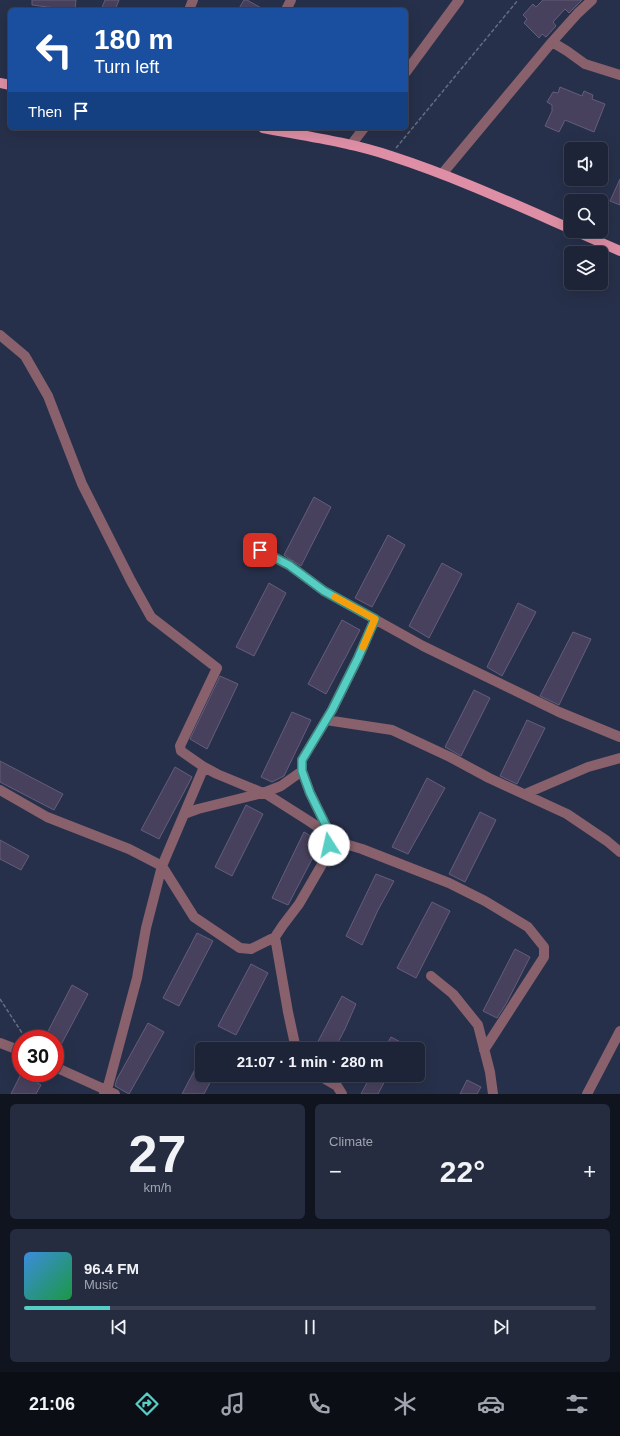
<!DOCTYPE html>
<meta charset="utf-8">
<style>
:root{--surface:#1d2438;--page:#252c40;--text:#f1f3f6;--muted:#a0a4ae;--line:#3b4153;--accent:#56cec4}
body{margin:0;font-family:Helvetica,sans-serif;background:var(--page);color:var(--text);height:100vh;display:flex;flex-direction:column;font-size:15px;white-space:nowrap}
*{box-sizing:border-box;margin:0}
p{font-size:13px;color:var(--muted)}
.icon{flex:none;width:22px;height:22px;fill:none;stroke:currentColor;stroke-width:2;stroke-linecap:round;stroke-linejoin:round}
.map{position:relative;height:1094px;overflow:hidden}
.panel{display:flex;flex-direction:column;gap:10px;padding:10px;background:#10141f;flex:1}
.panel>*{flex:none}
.banner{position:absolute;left:8px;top:8px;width:400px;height:122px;border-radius:6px;box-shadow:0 4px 16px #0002,0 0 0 1px var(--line);background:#1a4fa0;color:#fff;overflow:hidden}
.fabs{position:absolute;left:564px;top:142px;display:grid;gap:8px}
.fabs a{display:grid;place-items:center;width:44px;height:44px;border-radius:6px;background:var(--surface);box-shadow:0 4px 16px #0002,0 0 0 1px var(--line);font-size:20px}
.speed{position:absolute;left:12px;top:1030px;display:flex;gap:8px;font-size:20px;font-weight:700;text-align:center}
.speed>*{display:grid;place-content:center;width:52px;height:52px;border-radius:50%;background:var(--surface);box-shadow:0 4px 16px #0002,0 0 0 1px var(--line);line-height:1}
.speed .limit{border:6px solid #d22;background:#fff;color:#111}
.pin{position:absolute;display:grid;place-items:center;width:34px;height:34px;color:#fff;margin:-17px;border-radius:8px;box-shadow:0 2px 6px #0006}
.me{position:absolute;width:44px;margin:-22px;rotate:350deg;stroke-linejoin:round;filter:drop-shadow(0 0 3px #0008)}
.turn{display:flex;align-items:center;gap:14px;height:84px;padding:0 20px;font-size:18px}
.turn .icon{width:52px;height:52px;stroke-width:2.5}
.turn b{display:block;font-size:28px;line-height:34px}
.then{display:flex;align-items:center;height:38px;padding:0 20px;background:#0003;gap:8px;font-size:15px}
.big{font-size:30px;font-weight:800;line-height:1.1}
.panel .widget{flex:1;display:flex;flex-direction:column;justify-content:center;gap:6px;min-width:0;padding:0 14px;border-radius:6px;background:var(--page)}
.panel .dial{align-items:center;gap:0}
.dial b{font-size:52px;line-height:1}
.song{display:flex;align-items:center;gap:12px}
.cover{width:48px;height:48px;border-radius:6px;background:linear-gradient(135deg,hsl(210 70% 55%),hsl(140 70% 35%))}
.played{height:4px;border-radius:2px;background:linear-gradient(90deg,var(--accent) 15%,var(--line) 15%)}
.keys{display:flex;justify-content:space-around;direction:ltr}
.heat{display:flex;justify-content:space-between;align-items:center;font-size:22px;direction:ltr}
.panel .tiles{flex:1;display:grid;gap:10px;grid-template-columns:1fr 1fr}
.widget:last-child{grid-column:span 2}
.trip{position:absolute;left:195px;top:1042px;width:230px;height:40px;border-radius:6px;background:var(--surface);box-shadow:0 4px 16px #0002,0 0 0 1px var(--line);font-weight:800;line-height:40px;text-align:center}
.dock{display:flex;height:64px;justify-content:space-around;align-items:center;background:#0c0e16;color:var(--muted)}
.dock .icon{width:28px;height:28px}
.dock .active{color:var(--accent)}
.dock b{font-size:18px;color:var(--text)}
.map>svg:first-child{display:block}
</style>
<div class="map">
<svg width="620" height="1094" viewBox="0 0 620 1094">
<rect width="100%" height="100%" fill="#27304a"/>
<path fill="#47415d" stroke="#645d7b" d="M32,0H76L75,10H63V9L32,5Z
M105,0H119L115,10H101Z
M244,0H247L265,10H238Z
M543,0H582L569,13L565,9L553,22L556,26L546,37L542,34L539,38L524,23L527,19L523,15L533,4L536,7Z
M560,87L582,96L584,91L593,95L592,99L605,104L594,132L565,120L559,132L545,126L552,111V105L547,102L553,92L558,93Z
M620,179V205L610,201Z
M314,497L331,507L301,566L284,555Z
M388,535L405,545L372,607L355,598Z
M442,563L462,574L429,638L409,626Z
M269,583L286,593L254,656L236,647Z
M518,603L536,612L502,676L487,667Z
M342,620L360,630L326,694L308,684Z
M573,632L591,639L559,705L540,696Z
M220,676L238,684L207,749L190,739Z
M474,690L490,698L461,756L445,747Z
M292,712L311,720L284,776L272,782L261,777Z
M527,720L545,728L517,784L500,776Z
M0,761L63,794L54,810L0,782Z
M175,767L192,777L159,839L141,830Z
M427,778L445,788L408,854L392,847Z
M246,805L263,814L232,876L215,867Z
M480,812L496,820L465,882L449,874Z
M304,832L321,842L288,905L272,898Z
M0,840L29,856L21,870L0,859Z
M376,874L394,881L378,910L362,945L346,936Z
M432,902L450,911L416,978L397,968Z
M197,933L213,941L179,1006L163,998Z
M515,949L530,957L506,1004L497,1018L483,1011Z
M251,964L268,973L236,1035L218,1026Z
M72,985L88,994L55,1056V1039H44Z
M342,996L356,1004L345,1029L335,1048L332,1049H314Z
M148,1023L164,1032L129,1094L115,1086L117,1079Z
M391,1037L414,1049H384Z
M202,1056V1075H214L204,1094H182Z
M21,1074L41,1085L36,1094H11Z
M371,1075H388L378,1094H361Z
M467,1080L481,1087L477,1094H460Z"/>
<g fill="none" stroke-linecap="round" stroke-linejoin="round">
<path stroke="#646d83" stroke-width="1.5" stroke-dasharray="4 2" stroke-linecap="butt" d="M396,148L518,0
M0,999L26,1039"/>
<path stroke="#88616c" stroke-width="10" d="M189,10L193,0
M286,10L291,0
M552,42L567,51L585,64L620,75
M406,72L459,0
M351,145L364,128
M442,174L552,42L578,13L592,0
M0,335L25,356L48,396L82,484L131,581L151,617L217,668L180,746L181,751L204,767L162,866L146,928L137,978L107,1090L104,1094
M260,550L289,565L324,591L423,646L559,712L620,737
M326,720L392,730L450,757L489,778L567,814L607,841L620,852
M204,767L217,774L268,795L309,821L342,843L362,849L449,883L485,901L528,927L544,947V957L484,1050
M0,790L47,817L129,849L162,866L194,917L240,948L251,949L275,937L283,925L299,904L328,854L331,836L310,793L302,771V760L332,710L358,658L375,619
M525,794L588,767L620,758
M184,814L198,809L263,793L281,786L302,771
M275,937L288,1012L296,1049
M431,976L453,994L478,1025L490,1072L493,1094
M0,1043L21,1051
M55,1067L115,1094
M318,1075L337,1086L342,1094
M587,1094L620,1031"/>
<path stroke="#de8fa6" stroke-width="10" d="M0,83L10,85
M263,128C305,136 349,142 391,156C453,176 512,203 571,229
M575,231L620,251"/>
</g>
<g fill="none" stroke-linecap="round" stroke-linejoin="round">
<defs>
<path id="route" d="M260,550L289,565L324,591L375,619L358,658L332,710L302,760V771L310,793L331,836L329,845"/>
</defs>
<use href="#route" stroke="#38867f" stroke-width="10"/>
<use href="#route" stroke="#56cec4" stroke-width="7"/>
<path stroke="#f59e0b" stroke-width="7" d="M335,597L375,619L363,647"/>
</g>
</svg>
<div class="fabs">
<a><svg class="icon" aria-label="sound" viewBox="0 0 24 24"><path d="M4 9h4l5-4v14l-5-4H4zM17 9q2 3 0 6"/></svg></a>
<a><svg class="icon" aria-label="search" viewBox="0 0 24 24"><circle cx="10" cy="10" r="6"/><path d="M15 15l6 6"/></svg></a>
<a><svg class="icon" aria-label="layers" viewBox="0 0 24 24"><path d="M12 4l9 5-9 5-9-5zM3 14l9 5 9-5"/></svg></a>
</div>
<div class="speed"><div class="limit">30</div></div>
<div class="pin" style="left:260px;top:550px;background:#d93025"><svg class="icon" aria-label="arrive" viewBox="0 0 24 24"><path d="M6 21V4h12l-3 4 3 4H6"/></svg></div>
<svg class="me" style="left:329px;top:845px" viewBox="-20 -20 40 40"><circle r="19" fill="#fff"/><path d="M0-13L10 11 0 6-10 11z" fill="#56cec4"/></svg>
<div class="trip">21:07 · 1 min · 280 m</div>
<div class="banner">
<div class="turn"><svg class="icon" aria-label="left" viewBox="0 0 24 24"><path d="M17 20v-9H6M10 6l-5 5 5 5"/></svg><div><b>180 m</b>Turn left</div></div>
<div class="then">Then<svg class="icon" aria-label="arrive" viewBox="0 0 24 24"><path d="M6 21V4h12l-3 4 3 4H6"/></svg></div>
</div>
</div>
<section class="panel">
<div class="tiles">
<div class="widget dial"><b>27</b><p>km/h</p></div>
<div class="widget"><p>Climate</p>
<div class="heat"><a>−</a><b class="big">22°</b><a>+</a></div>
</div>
<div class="widget">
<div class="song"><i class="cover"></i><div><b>96.4 FM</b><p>Music</p></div></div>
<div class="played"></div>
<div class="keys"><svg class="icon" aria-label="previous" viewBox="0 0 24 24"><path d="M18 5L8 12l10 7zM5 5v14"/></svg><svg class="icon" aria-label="pause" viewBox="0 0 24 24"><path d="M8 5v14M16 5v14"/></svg><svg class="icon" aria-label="next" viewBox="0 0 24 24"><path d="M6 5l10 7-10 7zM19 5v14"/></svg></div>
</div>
</div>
</section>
<nav class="dock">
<b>21:06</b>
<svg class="icon active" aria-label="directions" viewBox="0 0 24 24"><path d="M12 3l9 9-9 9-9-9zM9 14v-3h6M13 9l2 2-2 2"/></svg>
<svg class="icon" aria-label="music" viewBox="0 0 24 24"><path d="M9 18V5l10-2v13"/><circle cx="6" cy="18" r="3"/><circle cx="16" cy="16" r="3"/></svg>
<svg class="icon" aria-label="phone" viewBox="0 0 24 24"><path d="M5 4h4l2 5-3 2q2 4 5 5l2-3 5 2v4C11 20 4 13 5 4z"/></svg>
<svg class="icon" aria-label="climate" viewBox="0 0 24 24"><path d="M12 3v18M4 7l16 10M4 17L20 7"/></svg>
<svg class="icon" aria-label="car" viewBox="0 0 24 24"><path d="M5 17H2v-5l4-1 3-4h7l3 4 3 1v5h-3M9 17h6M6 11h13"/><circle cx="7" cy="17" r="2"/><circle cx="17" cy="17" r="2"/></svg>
<svg class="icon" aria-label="filters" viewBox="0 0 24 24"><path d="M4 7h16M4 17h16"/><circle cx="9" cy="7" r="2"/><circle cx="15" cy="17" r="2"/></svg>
</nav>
